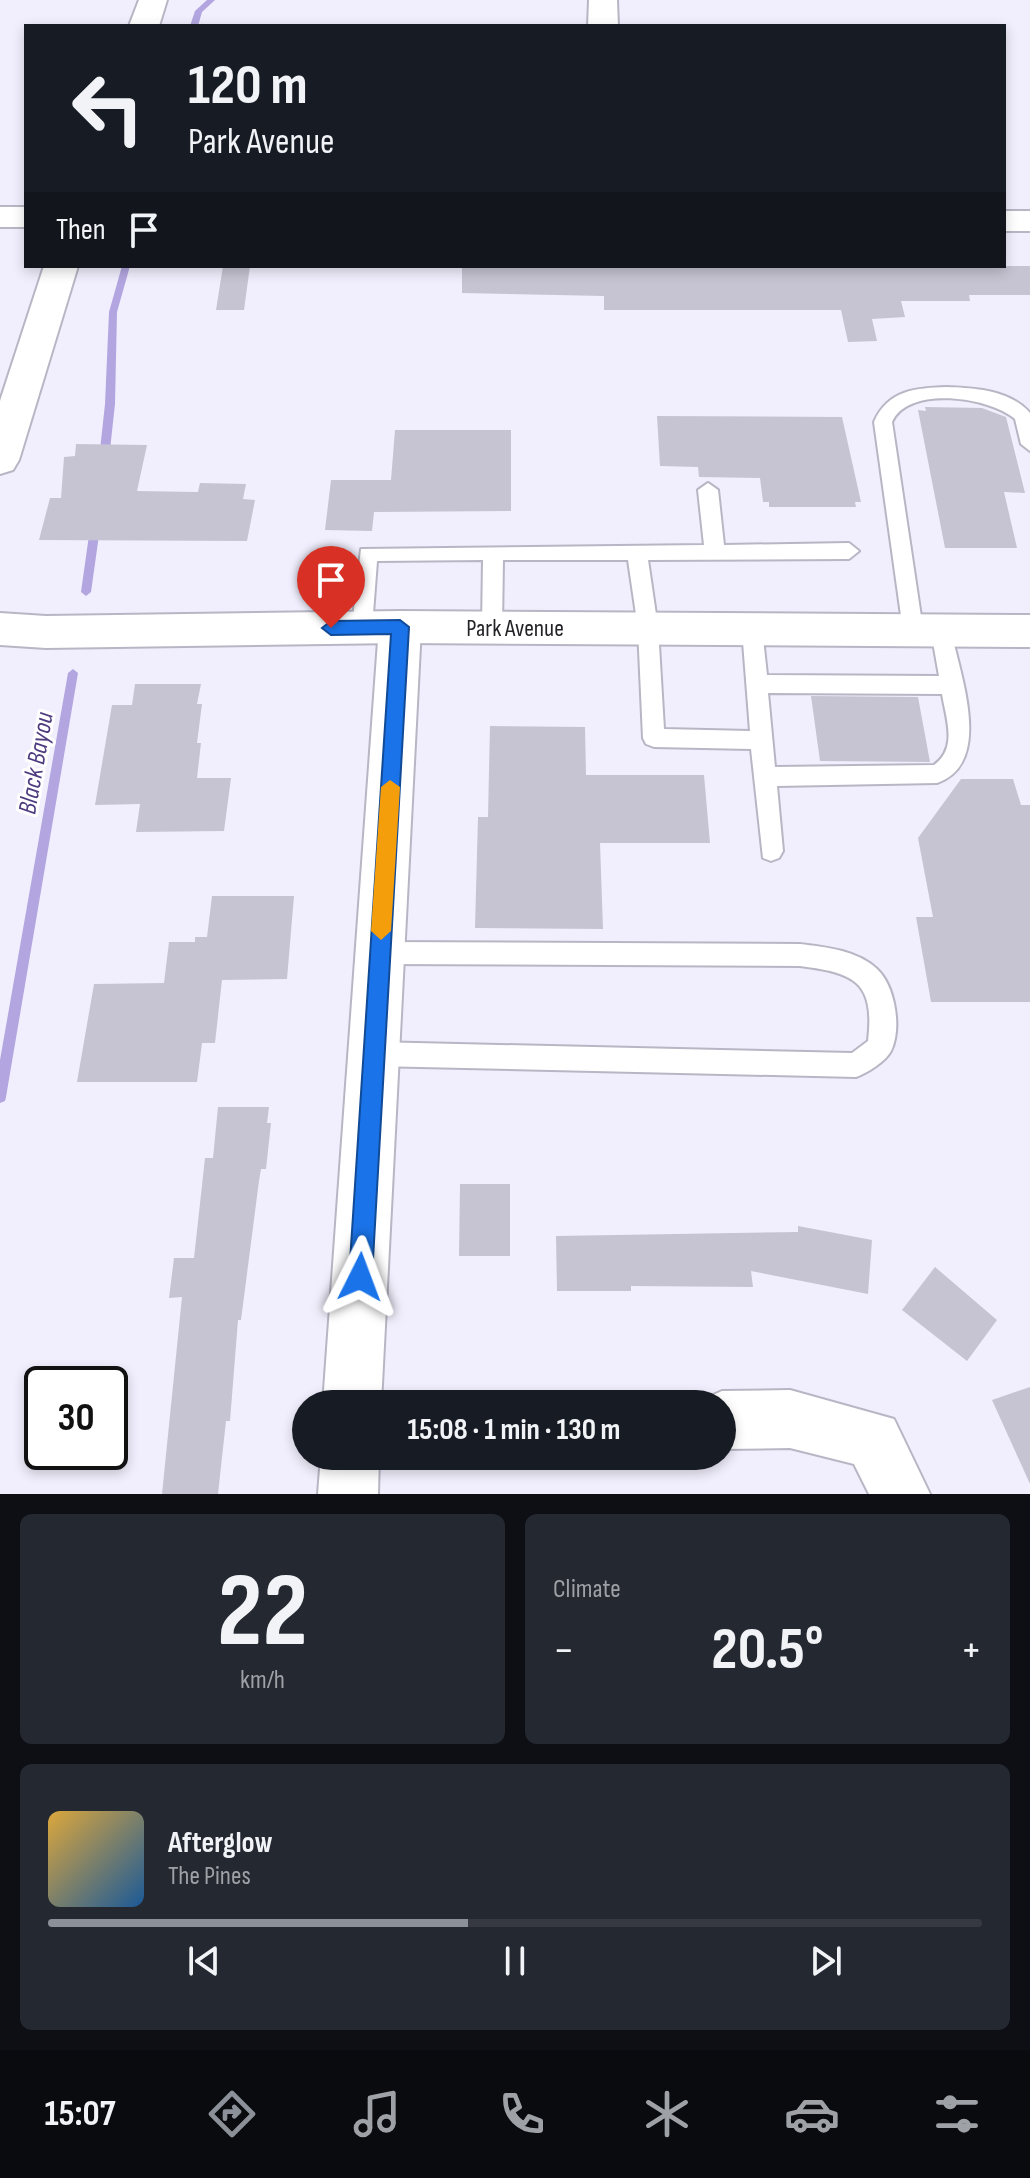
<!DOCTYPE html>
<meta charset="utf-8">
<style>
:root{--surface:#171b24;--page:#242831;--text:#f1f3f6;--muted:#9ea1a6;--line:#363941;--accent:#8c9099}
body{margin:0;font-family:"Sofia Sans Condensed",sans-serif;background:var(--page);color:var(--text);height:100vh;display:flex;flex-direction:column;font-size:30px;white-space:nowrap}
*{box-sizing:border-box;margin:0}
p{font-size:26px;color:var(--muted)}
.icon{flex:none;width:44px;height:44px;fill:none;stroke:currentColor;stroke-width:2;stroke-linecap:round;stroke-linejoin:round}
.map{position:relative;height:1494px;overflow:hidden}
.panel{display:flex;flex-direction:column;gap:20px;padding:20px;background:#0d0f14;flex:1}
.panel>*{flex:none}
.banner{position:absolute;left:24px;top:24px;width:982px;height:244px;border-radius:0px;box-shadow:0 4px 12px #0003;background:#171b24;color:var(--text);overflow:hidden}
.speed{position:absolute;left:24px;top:1366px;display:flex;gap:16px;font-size:40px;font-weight:700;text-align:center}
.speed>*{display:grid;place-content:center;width:104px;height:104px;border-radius:50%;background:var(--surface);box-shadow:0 4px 12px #0003;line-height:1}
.speed .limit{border:4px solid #111;border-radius:12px;background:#fff;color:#111}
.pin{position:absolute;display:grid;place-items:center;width:68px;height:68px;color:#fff;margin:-82px -34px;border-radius:50% 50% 50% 0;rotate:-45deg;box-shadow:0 0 8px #0007}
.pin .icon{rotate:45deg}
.me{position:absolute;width:88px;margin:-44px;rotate:3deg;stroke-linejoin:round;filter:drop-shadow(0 0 6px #0008)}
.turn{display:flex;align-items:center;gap:28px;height:168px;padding:0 32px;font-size:36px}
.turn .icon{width:104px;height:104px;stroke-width:2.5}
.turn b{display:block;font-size:56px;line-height:68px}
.then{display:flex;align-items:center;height:76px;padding:0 32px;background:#0003;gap:16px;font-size:30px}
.big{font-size:60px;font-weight:700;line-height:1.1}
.panel .card{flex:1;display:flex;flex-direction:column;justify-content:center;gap:12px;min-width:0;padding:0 28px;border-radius:12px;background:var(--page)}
.panel .dial{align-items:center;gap:0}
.dial b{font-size:104px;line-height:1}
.song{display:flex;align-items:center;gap:24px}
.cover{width:96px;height:96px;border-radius:12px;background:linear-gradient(135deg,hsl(40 70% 55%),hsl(210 70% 35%))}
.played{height:8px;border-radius:4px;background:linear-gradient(90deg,var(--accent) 45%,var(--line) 45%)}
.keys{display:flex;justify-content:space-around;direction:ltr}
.heat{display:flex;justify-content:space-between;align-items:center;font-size:44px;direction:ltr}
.panel .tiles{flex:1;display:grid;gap:20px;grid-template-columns:1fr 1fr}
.card:last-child{grid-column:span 2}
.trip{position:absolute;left:292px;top:1390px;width:444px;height:80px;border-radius:40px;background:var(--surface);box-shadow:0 4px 12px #0003;font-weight:700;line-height:80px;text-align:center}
.tabs{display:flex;height:128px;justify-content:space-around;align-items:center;background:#090b0e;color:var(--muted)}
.tabs .icon{width:56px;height:56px}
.tabs .active{color:var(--accent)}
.tabs b{font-size:36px;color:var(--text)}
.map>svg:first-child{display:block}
</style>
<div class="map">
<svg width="1030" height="1494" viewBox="0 0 1030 1494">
<rect width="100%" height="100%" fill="#f1effd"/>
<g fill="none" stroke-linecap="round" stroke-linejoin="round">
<path fill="#b3a6e0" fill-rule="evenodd" d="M207,0H215L202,12L198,26H190L195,11Z
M122,266H130L117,312L115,404L109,459L104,462L99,459L105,404L109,312Z
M95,524L100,528L91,592L86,596L81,592L90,528Z
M73,669L78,673L6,1097L5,1101L0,1103V1060L68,673Z"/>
</g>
<path fill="#c6c4d2" d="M223,266H250L244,310H216Z
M462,266H1030V295H969L970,301H901L905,317L872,319L877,341L848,342L841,310H604V296L462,293Z
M925,407L982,408L1006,417L1025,493L1004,492L1017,548H945L918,410L926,411Z
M657,416L842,417L861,502H855L856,507H769V502H763L760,478L699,477L698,467L660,466Z
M395,430H511V511L374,512L372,531L325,530L331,480H391Z
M76,444L147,445L137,491L198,492L200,483L246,484L243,499L255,500L247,541L39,540L50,498H61L64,457L75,456Z
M135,684H201L197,704H202L197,743H201L197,778H231L224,831L136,832L140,804L95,805L112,705H132Z
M811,696L918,697L930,762L820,761Z
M490,726L585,727L586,775H704L710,843H600L603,929L475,928L478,817H488Z
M961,779H1013L1021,805H1030V1002H931L916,917H933L918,838Z
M212,896H294L287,979L222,980L215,1043H202L197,1082H77L94,984L164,983L169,942H195V937H207Z
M218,1107H269L267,1123H271L266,1169H261L259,1181L241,1320H238L230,1421H226L218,1494H162L182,1297L169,1298L174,1258H194L205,1158H213Z
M460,1184H510V1256H459Z
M798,1226L872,1240L868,1294L751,1271L753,1287L631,1286V1291H557L556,1236L798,1232Z
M935,1267L997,1320L967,1361L902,1310Z
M1030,1387V1484L992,1400Z"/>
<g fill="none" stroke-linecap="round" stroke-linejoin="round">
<defs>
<path id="service" d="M947,387C975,388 1010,390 1030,413V451L1021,444L1015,419C990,397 908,385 892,422L923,630L913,638L903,630L874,422C888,390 915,388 947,387Z
M708,483L718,490L724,545L849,543L859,551L849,559L648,560L658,628L664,729L750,731L742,629L745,623H759L762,629L767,675L939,676L931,631L941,623L951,631C960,675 994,763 937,783L777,786L783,851L779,858L771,861L763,858L751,749L654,747L646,744L643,738L638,628L628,560H503L502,627L492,635L482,627L483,560L377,561L372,627L362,635L352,627L361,549L704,545L698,490ZM768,693L942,694C946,719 958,748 934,765L775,767Z
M380,942L800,944C825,947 857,950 877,969C895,986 902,1028 891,1051C885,1062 867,1073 856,1077L374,1066L365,1062L361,1054L365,1046L374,1042L852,1053L868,1041C875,981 854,973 800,966L380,964L371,961L368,953L371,945Z"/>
<path id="minor" d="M139,0H167L159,26H129Z
M589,0H617L618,26H588Z
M0,207H26V227H0Z
M1004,211H1030V231H1004Z
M44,266H78L19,460L13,470L0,474V401Z
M400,611L415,616L421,627L381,1404H323L379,627L385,616Z
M790,1390L894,1419L930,1494H869L854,1464L790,1448L722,1449V1404H700L702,1400L722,1391Z
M321,1456H379L378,1494H318Z"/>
<path id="secondary" d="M400,611L1030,615V647L400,643L46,648L0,645V613L46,616Z"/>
</defs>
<use href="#service" stroke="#b8b6c4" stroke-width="4"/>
<use href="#minor" stroke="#b8b6c4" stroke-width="4"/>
<use href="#secondary" stroke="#b8b6c4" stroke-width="4"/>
<use href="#service" fill="#fff" fill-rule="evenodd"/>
<use href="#minor" fill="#fff" fill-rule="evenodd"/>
<use href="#secondary" fill="#fff" fill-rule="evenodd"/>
</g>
<path fill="#1a73e8" stroke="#114b97" stroke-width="2" d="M400,620L409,627L372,1277L368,1285L360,1288L352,1285L349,1277L391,634L331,635L322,628L331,621Z"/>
<path fill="#f59e0b" d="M390,780L400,787L391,931L381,940L371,931L381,787Z"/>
<g text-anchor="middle" stroke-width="6" stroke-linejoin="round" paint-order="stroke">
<g font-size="24" fill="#232227" stroke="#fff">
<text x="515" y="636">Park Avenue</text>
</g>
<g font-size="26" font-style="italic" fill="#4e3a7f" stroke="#fff">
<text transform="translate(35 763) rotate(-80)" y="9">Black Bayou</text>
</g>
</g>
</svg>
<div class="speed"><div class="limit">30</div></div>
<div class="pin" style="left:331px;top:628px;background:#d93025"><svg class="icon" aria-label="arrive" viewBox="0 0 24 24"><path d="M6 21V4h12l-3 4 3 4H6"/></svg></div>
<svg class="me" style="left:360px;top:1277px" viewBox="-20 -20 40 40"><path d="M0-17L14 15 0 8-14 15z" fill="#1a73e8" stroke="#fff" stroke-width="4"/></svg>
<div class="trip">15:08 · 1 min · 130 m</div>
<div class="banner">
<div class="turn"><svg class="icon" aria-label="left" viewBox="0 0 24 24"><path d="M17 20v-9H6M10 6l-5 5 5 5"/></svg><div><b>120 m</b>Park Avenue</div></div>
<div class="then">Then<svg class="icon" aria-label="arrive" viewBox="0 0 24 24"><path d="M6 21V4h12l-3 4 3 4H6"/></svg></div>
</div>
</div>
<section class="panel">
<div class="tiles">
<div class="card dial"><b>22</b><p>km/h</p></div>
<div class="card"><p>Climate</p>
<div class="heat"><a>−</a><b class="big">20.5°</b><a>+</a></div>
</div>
<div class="card">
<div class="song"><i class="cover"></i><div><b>Afterglow</b><p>The Pines</p></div></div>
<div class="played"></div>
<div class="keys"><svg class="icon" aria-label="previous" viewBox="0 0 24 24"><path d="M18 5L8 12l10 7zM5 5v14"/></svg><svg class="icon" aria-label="pause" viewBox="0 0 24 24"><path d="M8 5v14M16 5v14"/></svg><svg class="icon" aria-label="next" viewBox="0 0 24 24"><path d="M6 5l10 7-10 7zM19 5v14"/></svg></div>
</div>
</div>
</section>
<nav class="tabs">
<b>15:07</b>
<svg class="icon active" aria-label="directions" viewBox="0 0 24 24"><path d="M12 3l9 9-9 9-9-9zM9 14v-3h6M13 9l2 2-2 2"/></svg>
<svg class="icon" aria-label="music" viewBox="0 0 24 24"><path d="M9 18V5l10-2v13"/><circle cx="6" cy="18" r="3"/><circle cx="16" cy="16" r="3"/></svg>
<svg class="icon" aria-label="phone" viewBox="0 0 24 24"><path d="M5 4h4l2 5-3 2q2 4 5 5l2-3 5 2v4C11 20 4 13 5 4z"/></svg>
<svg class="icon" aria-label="climate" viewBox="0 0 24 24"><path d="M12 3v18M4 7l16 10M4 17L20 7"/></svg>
<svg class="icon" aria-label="car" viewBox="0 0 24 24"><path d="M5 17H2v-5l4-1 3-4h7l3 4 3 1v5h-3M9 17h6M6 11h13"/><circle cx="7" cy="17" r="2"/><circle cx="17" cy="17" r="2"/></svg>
<svg class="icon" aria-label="filters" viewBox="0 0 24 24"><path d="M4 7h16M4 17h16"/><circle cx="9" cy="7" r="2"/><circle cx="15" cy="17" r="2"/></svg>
</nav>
